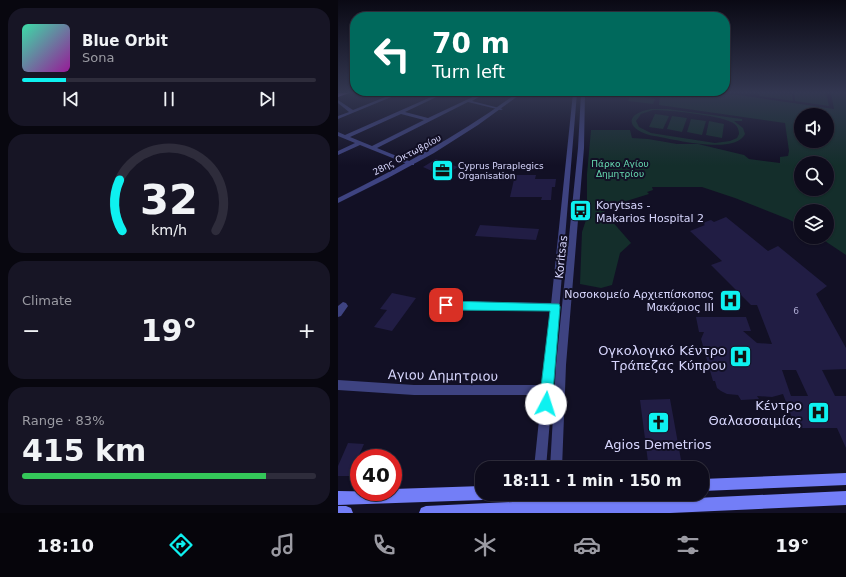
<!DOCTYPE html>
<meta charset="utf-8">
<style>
:root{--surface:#0e0c1c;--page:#171525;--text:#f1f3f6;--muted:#9b9ba3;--line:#2e2c3b;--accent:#0ef1f0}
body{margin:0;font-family:"DejaVu Sans",sans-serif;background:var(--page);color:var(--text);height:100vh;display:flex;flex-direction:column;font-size:15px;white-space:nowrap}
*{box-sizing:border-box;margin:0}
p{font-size:13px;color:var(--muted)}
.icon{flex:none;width:22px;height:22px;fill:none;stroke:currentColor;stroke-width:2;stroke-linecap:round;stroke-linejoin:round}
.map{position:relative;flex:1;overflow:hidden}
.sheet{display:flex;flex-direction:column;gap:8px;padding:8px;background:#08070f;width:338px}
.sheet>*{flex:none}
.guide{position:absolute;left:12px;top:12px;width:380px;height:84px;border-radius:16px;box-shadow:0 1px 3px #0004,0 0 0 1px var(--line);background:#00695c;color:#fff;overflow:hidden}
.controls{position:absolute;left:456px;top:108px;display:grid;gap:8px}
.controls a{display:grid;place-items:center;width:40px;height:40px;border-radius:50%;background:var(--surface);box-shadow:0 1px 3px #0004,0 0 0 1px var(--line);font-size:20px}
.speed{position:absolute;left:12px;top:449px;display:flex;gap:8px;font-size:20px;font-weight:700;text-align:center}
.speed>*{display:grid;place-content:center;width:52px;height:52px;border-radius:50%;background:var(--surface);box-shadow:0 1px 3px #0004,0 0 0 1px var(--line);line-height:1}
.speed .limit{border:6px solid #d22;background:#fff;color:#111}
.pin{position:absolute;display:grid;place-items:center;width:34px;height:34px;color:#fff;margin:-17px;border-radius:8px;box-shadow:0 2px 6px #0006}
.me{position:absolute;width:44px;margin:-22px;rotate:5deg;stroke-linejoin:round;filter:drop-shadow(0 0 3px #0008)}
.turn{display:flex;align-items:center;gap:14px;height:84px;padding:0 16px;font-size:18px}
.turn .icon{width:52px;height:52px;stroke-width:2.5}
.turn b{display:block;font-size:28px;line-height:34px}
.big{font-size:30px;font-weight:800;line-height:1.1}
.sheet .tile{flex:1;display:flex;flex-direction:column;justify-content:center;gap:6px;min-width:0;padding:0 14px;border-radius:16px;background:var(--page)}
.sheet .dial{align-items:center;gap:0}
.dial svg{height:104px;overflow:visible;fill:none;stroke:var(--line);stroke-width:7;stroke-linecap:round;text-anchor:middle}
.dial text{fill:var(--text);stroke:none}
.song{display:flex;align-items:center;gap:12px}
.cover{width:48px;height:48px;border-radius:6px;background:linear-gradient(135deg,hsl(160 70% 55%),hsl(300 70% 35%))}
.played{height:4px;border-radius:2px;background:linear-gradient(90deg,var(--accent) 15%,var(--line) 15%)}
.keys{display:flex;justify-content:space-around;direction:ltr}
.heat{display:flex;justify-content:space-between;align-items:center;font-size:22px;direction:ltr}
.charge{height:6px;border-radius:3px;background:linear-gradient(90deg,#34c759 83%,var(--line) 0)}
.trip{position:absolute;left:137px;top:461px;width:234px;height:40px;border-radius:16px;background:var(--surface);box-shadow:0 1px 3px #0004,0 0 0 1px var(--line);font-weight:800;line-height:40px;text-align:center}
.tab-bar{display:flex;height:64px;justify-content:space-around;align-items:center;background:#06050b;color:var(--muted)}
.tab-bar .icon{width:28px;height:28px}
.tab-bar .active{color:var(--accent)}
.tab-bar b{font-size:18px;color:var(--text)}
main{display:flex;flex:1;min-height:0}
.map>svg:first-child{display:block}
</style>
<main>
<section class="sheet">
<div class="tile">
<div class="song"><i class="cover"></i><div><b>Blue Orbit</b><p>Sona</p></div></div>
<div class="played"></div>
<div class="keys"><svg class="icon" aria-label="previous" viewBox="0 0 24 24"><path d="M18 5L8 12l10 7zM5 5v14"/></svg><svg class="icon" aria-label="pause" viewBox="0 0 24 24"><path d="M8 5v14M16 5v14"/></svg><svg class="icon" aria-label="next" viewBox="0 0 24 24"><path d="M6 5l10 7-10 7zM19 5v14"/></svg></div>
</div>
<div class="tile dial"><svg viewBox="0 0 100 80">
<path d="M14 69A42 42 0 1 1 86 69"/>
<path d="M14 69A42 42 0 0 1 12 30" stroke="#0ef1f0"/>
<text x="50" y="56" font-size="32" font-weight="700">32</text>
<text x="50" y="72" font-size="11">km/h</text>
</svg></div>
<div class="tile"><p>Climate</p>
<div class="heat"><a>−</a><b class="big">19°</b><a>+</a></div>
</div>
<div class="tile"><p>Range · 83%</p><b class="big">415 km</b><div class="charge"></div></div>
</section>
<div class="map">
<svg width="508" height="513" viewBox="0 0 508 513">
<rect width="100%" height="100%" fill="#121025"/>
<path fill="#142e2b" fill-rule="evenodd" d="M249,93H362L401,95L496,109L493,93H508V255L481,237H489V211H463V226L450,219L397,198L364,187H314L315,190L309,192L311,194L269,207L266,212L293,243L282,253L274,285L263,288L242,284L244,232L249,217V174L253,130H292L294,138L310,139L339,144H360L406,155L411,159L442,163V157L450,156L451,151L447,123L321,105L322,97L291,93ZM463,115H489V141H463ZM463,163H489V189H463Z
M421,93L454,94L455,101L421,96Z
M456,93H488L491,106L457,101Z
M292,96L317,99L315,104L290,101Z
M313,109H330L404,119V121H396L405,128L407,134C397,156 330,138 311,135C286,127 289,113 313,109ZM315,110C330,110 380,115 393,122C398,124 401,128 401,134L399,138L392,141L377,143L313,133L301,127L298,121L303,114Z
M317,114L331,116L325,129L311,127Z
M334,116L349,118L344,132L329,129Z
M353,119L368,121L364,135L349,132Z
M371,121L386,124L384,138L368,135Z"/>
<path fill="#211d44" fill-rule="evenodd" d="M98,159L120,167L105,176L85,167Z
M177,175H198L197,179H218L217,187H214L213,200H203L204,197H172Z
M388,217L430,251L440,246L489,286L478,294L508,348V369L484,370L497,396H508V448L499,428H458L445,394L434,397L419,396L421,399L403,400L400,395L389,394L383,391L379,388L377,381H375L363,339L366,332H361L358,317H408L413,331H405L419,343L434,344L419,305H413L373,265L384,261L352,231L367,225L364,223L373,220L376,222ZM444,370H458L470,396H453Z
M142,225L201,229L198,240L137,236Z
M54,293L78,298L54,331L36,327L49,310L42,309Z
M332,399L343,460L310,462L302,400Z
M10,443L26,444L12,476H0V466Z"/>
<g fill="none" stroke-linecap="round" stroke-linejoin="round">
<path fill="#3e4381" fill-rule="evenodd" d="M57,93H63L0,119V116L11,112L0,103V100L15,110Z
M102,93H107L67,112L90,118L143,93H148L134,101L165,109L163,110L130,102L39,148L76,163V165H72L22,145L0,155V151L17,143L0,136V132L7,135ZM63,114L86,120L34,146L12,137Z
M108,301L217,303L220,304L222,307L220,310L217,311L108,309L105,308L103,305L105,302Z
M5,302L8,303L10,306L3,316L0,317V306Z
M0,380L76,385H209L213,386L214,390L213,394L209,395H76L0,390Z"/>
<path fill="#3e4381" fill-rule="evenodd" d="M179,93H184L140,125L96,153L50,178L0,203V198C63,167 123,134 179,93Z
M235,93H239L208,468H196Z
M243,93H247L246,148L228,365L224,468H212L218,365L240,148Z
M193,494H207L205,513H191Z
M209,494H223V513H209Z"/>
<path fill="#737ef7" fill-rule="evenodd" d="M508,473V485L364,491V479Z
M144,486V494H150L149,498L144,500L0,505V491L55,492V489Z
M508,491V505L332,513H81L83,508L88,506L216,500L295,501Z
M0,506H8L13,508L15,513H0Z"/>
<path fill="#b064f6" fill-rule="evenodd" d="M0,93H11L0,97Z"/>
</g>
<linearGradient id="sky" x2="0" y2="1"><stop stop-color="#0a0914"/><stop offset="0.56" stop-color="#333751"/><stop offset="1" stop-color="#333751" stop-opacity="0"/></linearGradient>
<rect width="508" height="165" fill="url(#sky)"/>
<path fill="#0ef1f0" stroke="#099d9c" d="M108,301L221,304L222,307L214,404L212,408L208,410L203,408L201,404L212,311L108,310L104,308L102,305L104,302Z"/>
<defs>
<symbol id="office-square" viewBox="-11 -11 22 22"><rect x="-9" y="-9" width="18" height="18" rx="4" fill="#0ef1f0" stroke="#121025"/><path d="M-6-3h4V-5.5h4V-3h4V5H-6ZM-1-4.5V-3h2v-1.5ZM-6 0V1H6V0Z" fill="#111"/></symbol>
<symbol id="bus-square" viewBox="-11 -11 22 22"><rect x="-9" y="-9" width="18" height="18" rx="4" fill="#0ef1f0" stroke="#121025"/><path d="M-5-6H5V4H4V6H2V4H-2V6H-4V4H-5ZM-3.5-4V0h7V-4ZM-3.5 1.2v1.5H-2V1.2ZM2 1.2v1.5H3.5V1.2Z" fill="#111"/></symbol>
<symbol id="hospital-square" viewBox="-11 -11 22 22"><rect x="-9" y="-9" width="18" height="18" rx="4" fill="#0ef1f0" stroke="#121025"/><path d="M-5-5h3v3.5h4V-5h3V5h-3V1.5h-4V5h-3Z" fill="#111"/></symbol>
<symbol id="church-square" viewBox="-11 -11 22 22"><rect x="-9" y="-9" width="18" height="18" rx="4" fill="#0ef1f0" stroke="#121025"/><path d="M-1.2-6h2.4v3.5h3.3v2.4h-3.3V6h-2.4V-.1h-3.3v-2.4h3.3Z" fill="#111"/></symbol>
</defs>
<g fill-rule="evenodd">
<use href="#office-square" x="92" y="158" width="25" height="25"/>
<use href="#bus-square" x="230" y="198" width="25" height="25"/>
<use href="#hospital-square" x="380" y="288" width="25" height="25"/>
<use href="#hospital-square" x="390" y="344" width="25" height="25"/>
<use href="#hospital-square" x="468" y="400" width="25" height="25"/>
<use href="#church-square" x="308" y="410" width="25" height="25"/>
</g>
<g text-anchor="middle" stroke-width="4" stroke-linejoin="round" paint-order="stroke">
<g font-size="9" fill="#d7d6fd" stroke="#121025">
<text transform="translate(69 155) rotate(-28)" y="3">28ης Οκτωβρίου</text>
</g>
<g font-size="9" fill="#66d9b0" stroke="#121025">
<text x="282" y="167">Πάρκο Αγίου<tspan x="282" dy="10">Δημητρίου</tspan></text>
</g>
<g font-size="9" fill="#d7d6fd" stroke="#121025" text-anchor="start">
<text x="120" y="169">Cyprus Paraplegics<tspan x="120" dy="10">Organisation</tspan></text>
</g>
<g font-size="9" fill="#aaa8cf">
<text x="458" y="314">6</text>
</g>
<g font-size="11" fill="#d7d6fd" stroke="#121025" text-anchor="start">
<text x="258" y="209">Korytsas -<tspan x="258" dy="13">Makarios Hospital 2</tspan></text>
<text x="376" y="298" text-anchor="end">Νοσοκομείο Αρχιεπίσκοπος<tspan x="376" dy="13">Μακάριος ΙΙΙ</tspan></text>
</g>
<g font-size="11" fill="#d7d6fd" stroke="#121025">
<text transform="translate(223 257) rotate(-84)" y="4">Koritsas</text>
</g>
<g font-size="13" fill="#d7d6fd" stroke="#121025" text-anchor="end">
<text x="388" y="355">Ογκολογικό Κέντρο<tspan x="388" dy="15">Τράπεζας Κύπρου</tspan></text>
<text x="464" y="410">Κέντρο<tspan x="464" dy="15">Θαλασσαιμίας</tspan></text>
<text x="320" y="449" text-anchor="middle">Agios Demetrios</text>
</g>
<g font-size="13" fill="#d7d6fd" stroke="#121025">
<text transform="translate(105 375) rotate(1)" y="5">Αγιου Δημητριου</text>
</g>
</g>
</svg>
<div class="controls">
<a><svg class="icon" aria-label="sound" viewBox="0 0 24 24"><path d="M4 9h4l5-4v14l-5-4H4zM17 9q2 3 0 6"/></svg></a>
<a><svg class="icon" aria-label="search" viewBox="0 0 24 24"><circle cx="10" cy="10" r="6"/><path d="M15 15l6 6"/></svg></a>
<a><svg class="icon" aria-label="layers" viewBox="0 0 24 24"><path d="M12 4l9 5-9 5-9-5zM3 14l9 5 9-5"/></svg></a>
</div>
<div class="speed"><div class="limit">40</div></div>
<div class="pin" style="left:108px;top:305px;background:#d93025"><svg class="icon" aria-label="arrive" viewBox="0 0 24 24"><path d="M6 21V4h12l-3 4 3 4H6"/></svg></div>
<svg class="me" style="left:208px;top:404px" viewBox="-20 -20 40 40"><circle r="19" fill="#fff"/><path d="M0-13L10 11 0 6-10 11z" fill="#0ef1f0"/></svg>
<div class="trip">18:11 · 1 min · 150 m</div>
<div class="guide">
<div class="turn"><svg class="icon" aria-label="left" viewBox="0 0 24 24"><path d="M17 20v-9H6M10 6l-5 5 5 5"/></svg><div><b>70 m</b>Turn left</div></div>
</div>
</div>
</main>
<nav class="tab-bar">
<b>18:10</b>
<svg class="icon active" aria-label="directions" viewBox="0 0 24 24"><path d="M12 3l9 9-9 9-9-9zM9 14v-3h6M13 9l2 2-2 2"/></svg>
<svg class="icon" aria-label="music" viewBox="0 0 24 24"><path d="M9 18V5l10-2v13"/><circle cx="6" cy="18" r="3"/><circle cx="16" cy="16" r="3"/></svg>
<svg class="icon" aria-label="phone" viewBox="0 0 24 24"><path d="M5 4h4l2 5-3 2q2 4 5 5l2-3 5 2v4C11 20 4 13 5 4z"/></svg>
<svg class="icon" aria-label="climate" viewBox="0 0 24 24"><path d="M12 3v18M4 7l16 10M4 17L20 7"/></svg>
<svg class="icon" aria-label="car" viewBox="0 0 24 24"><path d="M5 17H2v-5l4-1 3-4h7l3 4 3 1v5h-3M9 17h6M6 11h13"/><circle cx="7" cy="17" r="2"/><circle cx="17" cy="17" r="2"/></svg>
<svg class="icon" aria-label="filters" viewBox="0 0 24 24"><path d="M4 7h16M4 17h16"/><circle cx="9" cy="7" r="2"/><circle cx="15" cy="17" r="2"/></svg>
<b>19°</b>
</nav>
